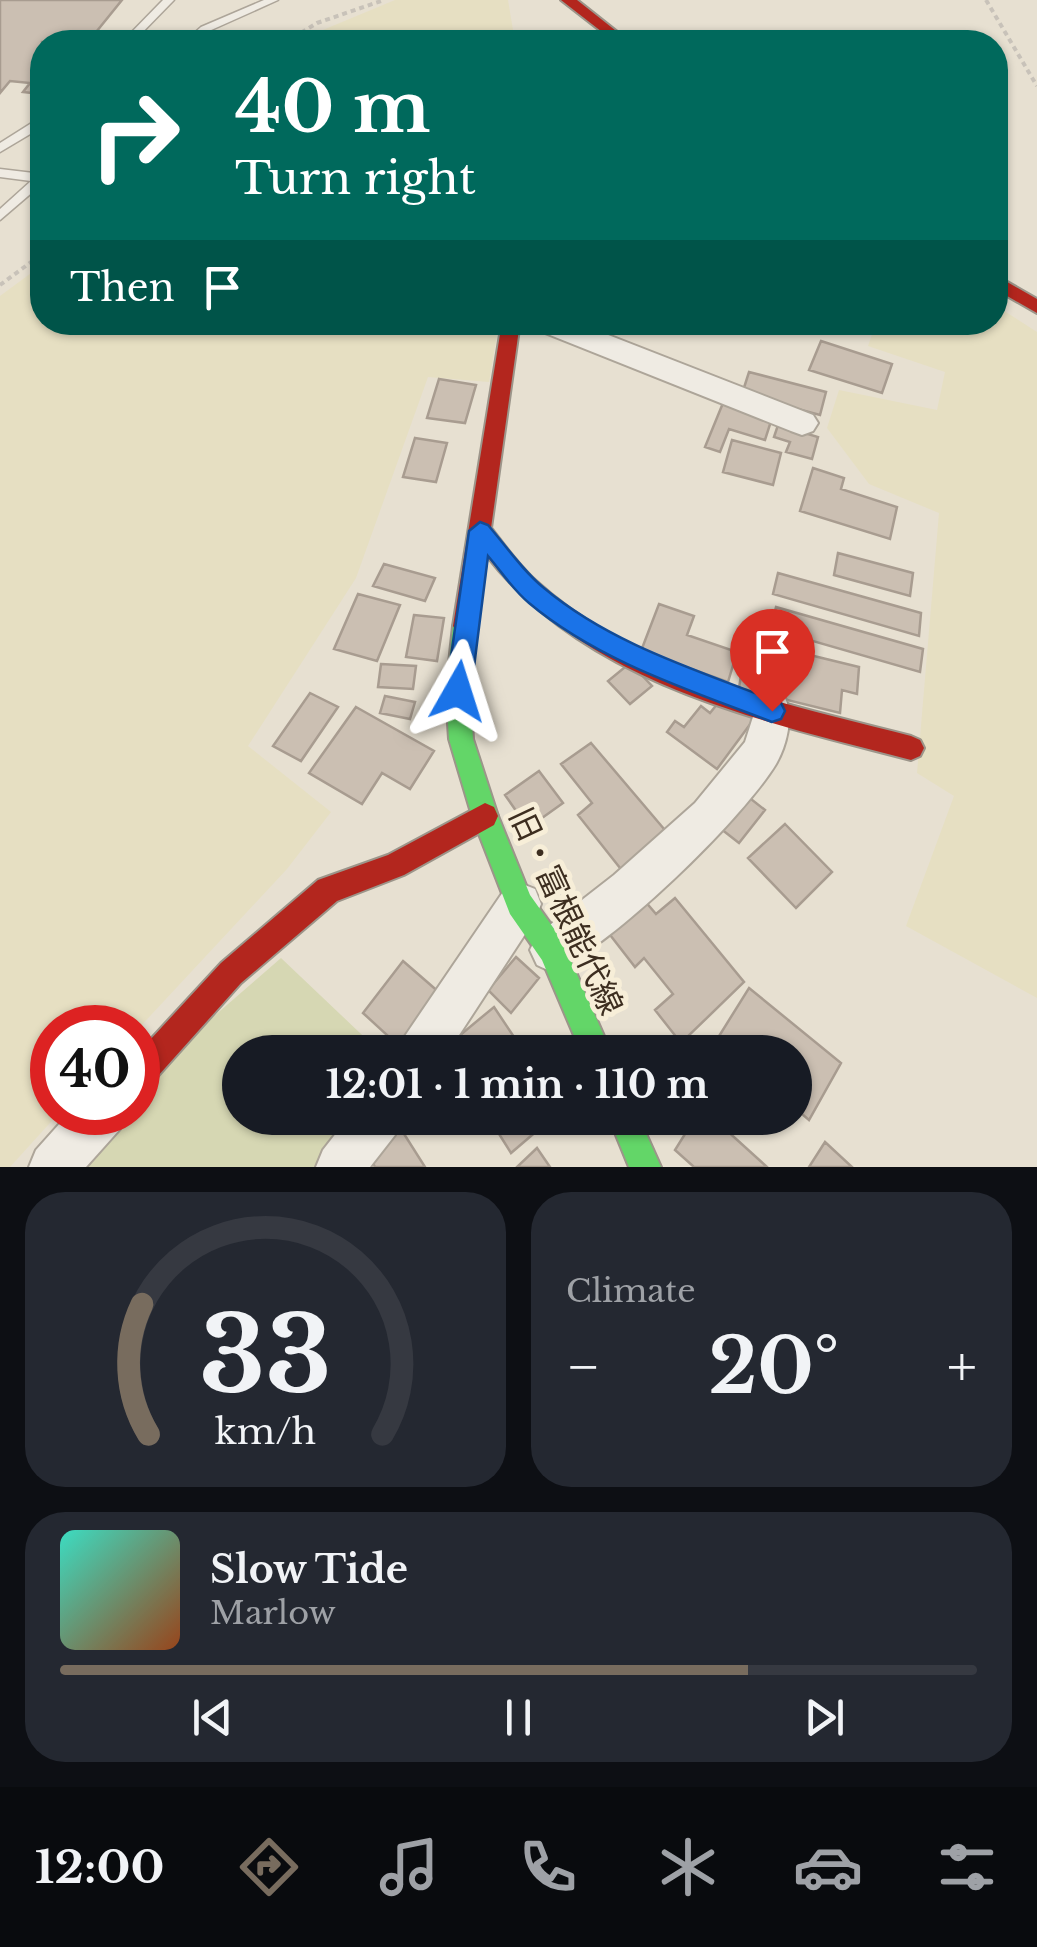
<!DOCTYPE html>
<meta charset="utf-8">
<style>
:root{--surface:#171b24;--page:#242831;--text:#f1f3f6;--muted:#9ea1a6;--line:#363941;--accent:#786c5e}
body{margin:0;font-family:"Libre Baskerville","Noto Sans JP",serif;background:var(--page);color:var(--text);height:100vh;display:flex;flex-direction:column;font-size:38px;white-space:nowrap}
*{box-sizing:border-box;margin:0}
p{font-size:32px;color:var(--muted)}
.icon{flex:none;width:55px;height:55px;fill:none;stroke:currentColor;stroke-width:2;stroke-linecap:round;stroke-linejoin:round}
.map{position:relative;height:1167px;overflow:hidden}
.details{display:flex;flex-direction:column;gap:25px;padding:25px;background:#0d0f14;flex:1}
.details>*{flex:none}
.hud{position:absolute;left:30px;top:30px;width:978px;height:305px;border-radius:40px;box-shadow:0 2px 8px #0004;background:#00695c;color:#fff;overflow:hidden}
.speed{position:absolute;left:30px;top:1005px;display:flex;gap:20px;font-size:50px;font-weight:700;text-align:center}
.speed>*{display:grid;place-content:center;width:130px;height:130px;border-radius:50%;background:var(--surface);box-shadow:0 2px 8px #0004;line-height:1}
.speed .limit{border:15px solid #d22;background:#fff;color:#111}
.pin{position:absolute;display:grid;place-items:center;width:85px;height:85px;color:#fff;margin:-102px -42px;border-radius:50% 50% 50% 0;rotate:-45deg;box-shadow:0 0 10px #0007}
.pin .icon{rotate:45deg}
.me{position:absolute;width:110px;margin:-55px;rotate:6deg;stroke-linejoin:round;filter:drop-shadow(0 0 8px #0008)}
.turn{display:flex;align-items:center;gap:35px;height:210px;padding:0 40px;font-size:45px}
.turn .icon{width:130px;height:130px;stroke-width:2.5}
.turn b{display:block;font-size:70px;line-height:85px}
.then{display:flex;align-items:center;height:95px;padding:0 40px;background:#0003;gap:20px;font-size:38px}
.big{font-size:75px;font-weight:700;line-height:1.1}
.details .card{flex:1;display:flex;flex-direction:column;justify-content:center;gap:15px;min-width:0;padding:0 35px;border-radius:40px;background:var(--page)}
.details .dial{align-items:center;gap:0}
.dial svg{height:260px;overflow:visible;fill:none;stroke:var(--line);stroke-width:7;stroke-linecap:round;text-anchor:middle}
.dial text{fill:var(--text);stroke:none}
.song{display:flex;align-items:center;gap:30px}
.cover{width:120px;height:120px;border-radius:15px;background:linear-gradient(135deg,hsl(170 70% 55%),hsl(20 70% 35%))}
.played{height:10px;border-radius:5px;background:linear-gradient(90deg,var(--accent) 75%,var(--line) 75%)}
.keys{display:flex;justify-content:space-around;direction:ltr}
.heat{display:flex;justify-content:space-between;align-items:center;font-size:55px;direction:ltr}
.details .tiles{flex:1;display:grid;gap:25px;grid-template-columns:1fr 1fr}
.card:last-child{grid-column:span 2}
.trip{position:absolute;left:222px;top:1035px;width:590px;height:100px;border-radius:50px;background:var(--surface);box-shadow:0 2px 8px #0004;font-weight:700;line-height:100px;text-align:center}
.menu{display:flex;height:160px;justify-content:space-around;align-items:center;background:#090b0e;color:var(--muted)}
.menu .icon{width:70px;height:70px}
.menu .current{color:var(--accent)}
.menu b{font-size:45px;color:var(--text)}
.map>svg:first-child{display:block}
</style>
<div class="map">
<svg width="1037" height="1167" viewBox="0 0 1037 1167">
<rect width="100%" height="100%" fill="#e7e0d1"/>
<path fill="#e6dfc2" d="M395,0H508L515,42H294Z
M42,265V322H461L498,329L489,382L428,377L356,578L248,746L331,812L287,869L138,1029L52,1028V1112L59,1113L10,1167H0V296Z
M995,305L1037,332V998L906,926L954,796L917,773L939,513L869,484L827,428L839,390L937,410L945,372L868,346L876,323L995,322Z"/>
<path fill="#d6d7b3" d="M281,958L380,1052H240V1118H356L318,1167H63L116,1113L138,1112V1091L182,1044Z"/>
<path fill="#cbbfb2" stroke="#a89c90" stroke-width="2.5" d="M0,0H122L88,42H42V94L23,92L30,83L10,81L0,93Z
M821,341L892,364L882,393L809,370Z
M749,372L826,392L820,415L742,394Z
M439,379L476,385L465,423L427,418Z
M723,403L772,418L765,440L729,429L720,452L705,447Z
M778,425L818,437L812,459L786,452L790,442L774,437Z
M415,438L447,443L436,482L403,477Z
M732,440L781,453L773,485L723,472Z
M813,468L844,478L841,489L897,507L890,539L800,511Z
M838,553L913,573L910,596L834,575Z
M384,564L435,578L425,601L373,586Z
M778,573L921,613L919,636L773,594Z
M358,594L400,605L377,661L334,649Z
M659,604L694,616L687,635L737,652L728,682L641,651Z
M776,607L923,649L920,672L771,629Z
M414,615L444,618L437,661L406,657Z
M777,647L859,667L857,694L842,690L840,713L739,688L745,650L775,658Z
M630,663L652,686L630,704L608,681Z
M381,664L416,666L413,689L378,687Z
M310,693L338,707L301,761L273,746Z
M385,696L415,702L410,719L380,713Z
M723,697L754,719L717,769L667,732L675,721L684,727L701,706L710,713Z
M356,707L434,751L410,789L382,773L362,804L309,773Z
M591,743L670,836L624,873L578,815L592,803L561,764Z
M539,771L563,803L528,828L505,795Z
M742,792L765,810L739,843L716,825Z
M785,824L832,872L796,908L748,858Z
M675,898L744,982L681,1043L655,1010L673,994L644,958L635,967L607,931L644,900L656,914Z
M516,957L539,978L511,1013L488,990Z
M403,961L441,994L401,1048L363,1013Z
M749,988L841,1063L809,1120L795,1108V1052H730L716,1041Z
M494,1007L524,1052H460L453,1041Z
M489,1118H552L511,1153Z
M695,1118H713L767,1167H694L675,1150Z
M399,1126L425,1167H375L368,1155Z
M825,1142L852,1167H809Z
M537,1148L550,1167H517Z"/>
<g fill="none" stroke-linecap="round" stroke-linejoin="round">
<defs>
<path id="lane" d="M163,0H174L133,42H122Z
M264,0H278L209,31L196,42H184L201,27Z
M38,119H42V127L0,152V143Z
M0,169L42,174V184L0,220V209L31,181L0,177Z"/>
<path id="street" d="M531,322H575L813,415L818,423L813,431L802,435L791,431L535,329Z
M772,693L785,698C794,717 786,747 776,764C742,820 611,947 552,972L537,965L530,950L537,935L614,875L695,803L745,742L759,698Z
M520,883L535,889L541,904L535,919L448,1052H398L405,1036L505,889Z
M70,1112H127L120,1129L86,1167H29L36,1150Z
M348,1118H402L395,1135L370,1167H316L323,1150Z"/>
<path id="fast" d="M465,616L473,619L477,626L470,691L473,739L498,816L530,895L562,940L611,1052H581L542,960L510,914L472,816L449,739L446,691L453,626L457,619Z
M609,1118H639L661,1167H629Z"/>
<path id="jam" d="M561,0H577L630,42H615Z
M995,275L1037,299V313L995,289Z
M502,322H520L491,528C505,546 519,566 536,581C638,674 782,703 911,736L920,740L924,748L920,756L911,760C762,721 587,685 487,556L477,626L473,633L465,636L457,633L453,626Z
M485,803L494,807L498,816L494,825L404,875L337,901L241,983L149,1086L138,1090V1053L221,963L318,880L388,855Z"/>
</defs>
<use href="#lane" stroke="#ada599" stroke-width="3"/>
<use href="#street" stroke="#ada599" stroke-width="4"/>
<use href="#fast" stroke="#9c958a" stroke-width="4"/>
<use href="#jam" stroke="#9c958a" stroke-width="4"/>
<path stroke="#c8c2b9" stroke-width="4" stroke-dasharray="5 4" stroke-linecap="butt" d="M986,0L1037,86
M286,42L317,23L384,0
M0,285L42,254"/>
<use href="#lane" fill="#efebe3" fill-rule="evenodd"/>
<use href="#street" fill="#efebe3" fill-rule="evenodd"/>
<use href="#fast" fill="#63d668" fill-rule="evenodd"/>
<use href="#jam" fill="#b3261e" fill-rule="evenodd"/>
</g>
<path fill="#1a73e8" stroke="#114b97" stroke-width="2.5" d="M480,522L488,525C506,546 523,571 544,588C612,645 700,671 781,703L785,711L781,719L772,722C689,690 598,661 529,603C513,590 501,571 488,556L471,691L467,699L458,702L450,699L446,691L469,531Z"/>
<g text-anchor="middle" stroke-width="10" stroke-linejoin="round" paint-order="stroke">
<g font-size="32" fill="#3d2e20" stroke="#f7eed8">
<text transform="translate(566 911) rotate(65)" y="11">旧・富根能代線</text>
</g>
</g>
</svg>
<div class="speed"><div class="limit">40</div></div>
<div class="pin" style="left:772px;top:711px;background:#d93025"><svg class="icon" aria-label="arrive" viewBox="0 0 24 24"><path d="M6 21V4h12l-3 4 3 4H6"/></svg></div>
<svg class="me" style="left:458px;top:691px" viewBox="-20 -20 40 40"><path d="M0-17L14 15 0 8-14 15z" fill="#1a73e8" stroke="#fff" stroke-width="4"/></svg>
<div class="trip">12:01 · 1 min · 110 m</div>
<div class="hud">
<div class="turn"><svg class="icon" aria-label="right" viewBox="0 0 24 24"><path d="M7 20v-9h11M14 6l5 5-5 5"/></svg><div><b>40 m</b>Turn right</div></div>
<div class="then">Then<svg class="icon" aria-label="arrive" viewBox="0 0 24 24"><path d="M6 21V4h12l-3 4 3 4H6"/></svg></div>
</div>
</div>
<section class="details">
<div class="tiles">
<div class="card dial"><svg viewBox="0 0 100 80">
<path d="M14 69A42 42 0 1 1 86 69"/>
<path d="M14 69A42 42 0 0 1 12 29" stroke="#786c5e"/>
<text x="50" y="56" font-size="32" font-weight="700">33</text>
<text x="50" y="72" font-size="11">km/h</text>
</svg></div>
<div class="card"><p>Climate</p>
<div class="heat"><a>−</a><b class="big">20°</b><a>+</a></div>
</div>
<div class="card">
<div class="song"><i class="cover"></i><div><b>Slow Tide</b><p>Marlow</p></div></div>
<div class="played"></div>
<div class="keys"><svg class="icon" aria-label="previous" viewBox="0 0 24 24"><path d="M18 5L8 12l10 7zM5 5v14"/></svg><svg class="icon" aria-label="pause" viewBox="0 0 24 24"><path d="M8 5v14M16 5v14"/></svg><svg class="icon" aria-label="next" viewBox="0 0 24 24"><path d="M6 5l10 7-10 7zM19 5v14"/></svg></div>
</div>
</div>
</section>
<nav class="menu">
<b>12:00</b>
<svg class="icon current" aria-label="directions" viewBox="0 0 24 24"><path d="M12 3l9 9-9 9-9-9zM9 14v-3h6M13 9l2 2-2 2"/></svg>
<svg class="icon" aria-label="music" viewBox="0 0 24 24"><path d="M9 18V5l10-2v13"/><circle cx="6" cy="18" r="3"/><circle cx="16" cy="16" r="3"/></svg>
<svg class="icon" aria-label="phone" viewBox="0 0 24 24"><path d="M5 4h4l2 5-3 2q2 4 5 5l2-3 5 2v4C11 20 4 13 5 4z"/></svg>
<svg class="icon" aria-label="climate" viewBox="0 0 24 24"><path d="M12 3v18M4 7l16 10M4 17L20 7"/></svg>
<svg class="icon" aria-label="car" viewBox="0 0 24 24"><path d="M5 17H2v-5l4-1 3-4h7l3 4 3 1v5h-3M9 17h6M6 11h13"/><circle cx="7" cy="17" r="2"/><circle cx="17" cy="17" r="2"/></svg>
<svg class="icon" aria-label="filters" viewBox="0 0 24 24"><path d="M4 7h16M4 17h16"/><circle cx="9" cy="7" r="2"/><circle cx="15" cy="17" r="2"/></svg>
</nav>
